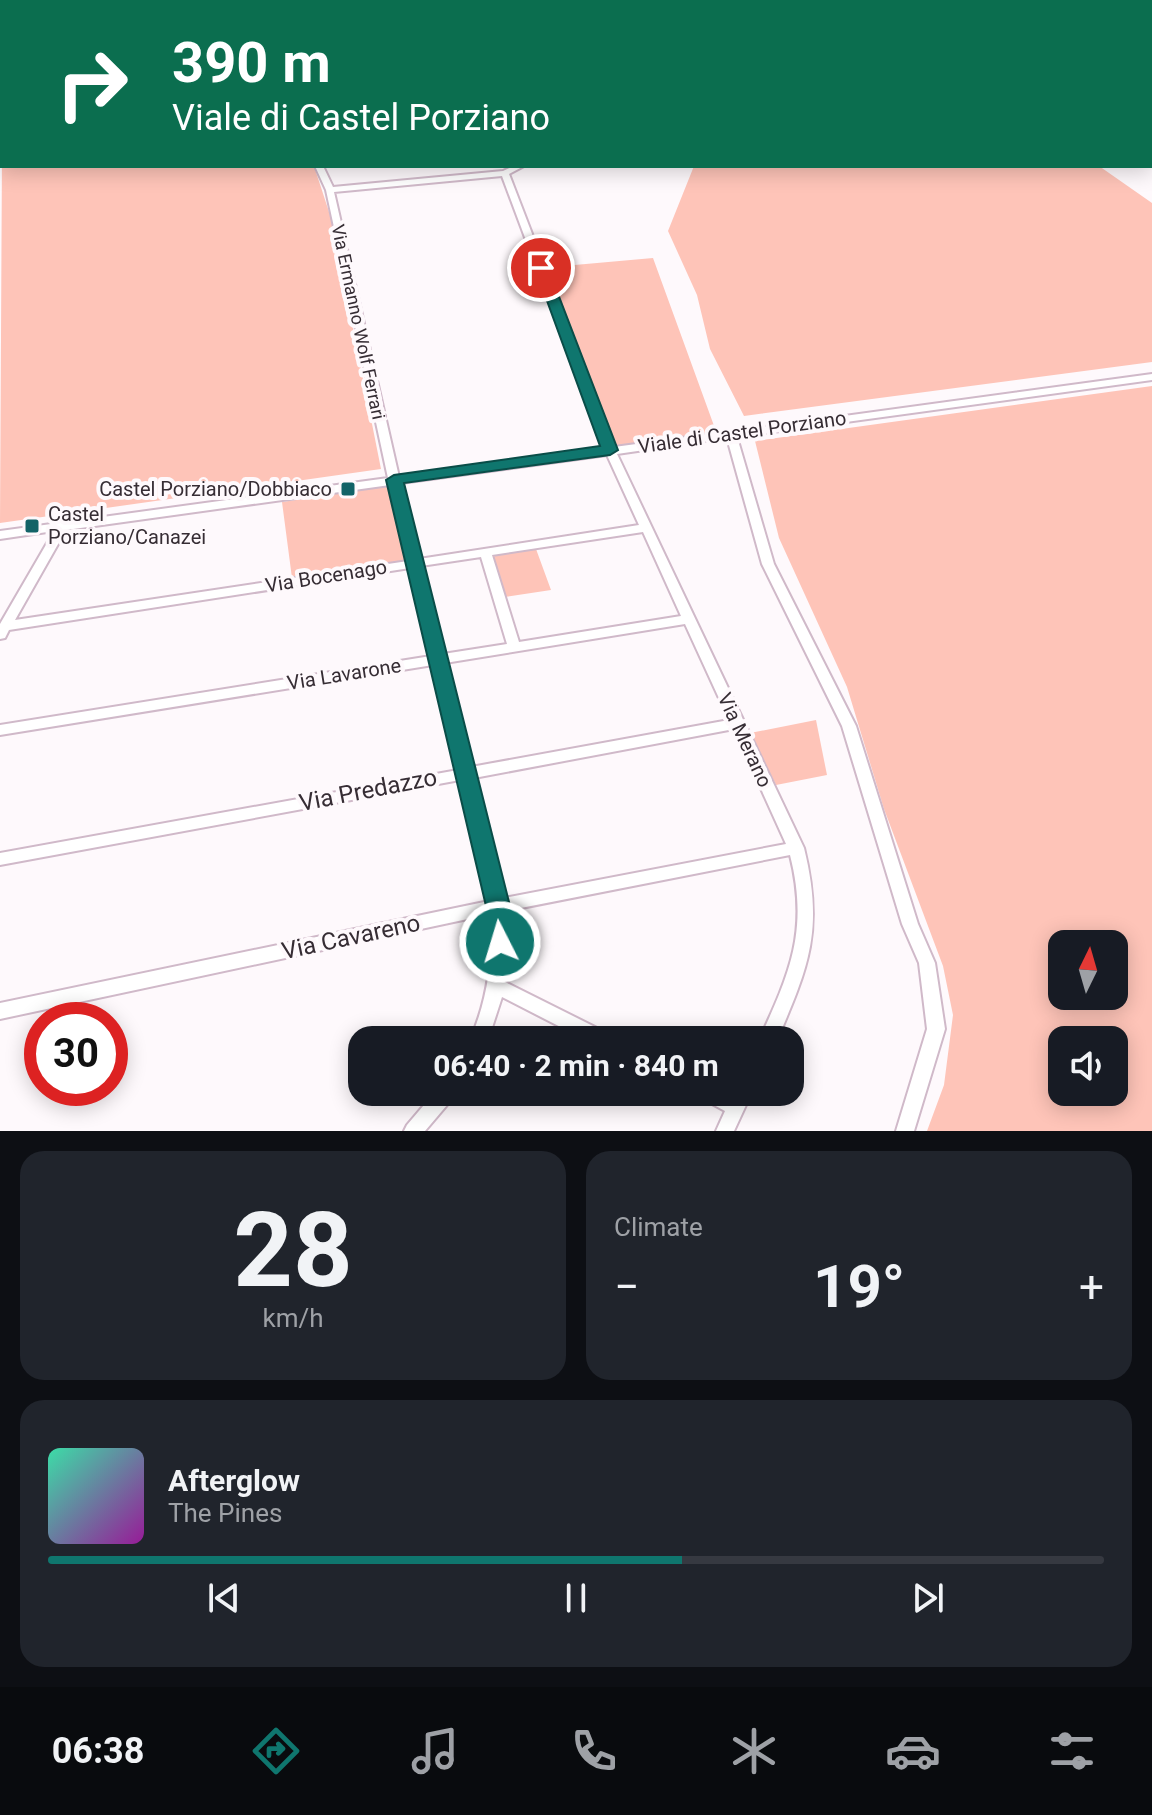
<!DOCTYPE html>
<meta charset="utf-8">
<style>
:root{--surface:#171b24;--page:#20242c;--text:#f1f3f6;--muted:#9ea1a6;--line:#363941;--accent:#0f766e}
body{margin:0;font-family:Roboto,sans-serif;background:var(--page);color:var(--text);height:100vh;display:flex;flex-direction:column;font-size:30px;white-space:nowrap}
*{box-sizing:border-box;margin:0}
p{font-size:26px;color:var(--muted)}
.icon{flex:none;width:44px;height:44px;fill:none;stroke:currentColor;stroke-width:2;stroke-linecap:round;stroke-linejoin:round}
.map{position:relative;height:1131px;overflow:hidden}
.details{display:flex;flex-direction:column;gap:20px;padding:20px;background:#0d0f14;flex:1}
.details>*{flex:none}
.banner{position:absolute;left:0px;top:0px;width:1152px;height:168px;box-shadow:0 4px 20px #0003;background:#0b6e4f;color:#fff;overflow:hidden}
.needle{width:52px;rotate:5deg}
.buttons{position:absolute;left:1048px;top:930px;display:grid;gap:16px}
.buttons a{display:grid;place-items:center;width:80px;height:80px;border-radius:16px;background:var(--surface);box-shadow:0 4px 20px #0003;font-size:40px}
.speed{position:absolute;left:24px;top:1002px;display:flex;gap:16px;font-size:40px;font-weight:700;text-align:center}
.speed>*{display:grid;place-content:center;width:104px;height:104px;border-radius:50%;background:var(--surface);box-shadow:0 4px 20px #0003;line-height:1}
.speed .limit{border:12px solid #d22;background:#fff;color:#111}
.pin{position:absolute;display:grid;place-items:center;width:68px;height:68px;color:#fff;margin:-34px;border:4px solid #fff;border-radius:50%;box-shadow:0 2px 8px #0007}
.me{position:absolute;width:88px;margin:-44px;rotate:355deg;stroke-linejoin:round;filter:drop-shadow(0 0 6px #0008)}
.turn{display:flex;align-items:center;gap:28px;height:168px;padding:0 40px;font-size:36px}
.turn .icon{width:104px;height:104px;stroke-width:2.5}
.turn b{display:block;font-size:56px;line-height:68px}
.big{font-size:60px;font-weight:700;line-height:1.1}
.details .card{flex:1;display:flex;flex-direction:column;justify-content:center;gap:12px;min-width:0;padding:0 28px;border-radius:24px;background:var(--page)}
.details .dial{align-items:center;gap:0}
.dial b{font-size:104px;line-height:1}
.song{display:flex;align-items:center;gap:24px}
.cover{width:96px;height:96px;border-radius:12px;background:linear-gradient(135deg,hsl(160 70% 55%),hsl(300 70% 35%))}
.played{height:8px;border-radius:4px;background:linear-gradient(90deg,var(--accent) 60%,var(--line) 60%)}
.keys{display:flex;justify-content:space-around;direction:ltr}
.heat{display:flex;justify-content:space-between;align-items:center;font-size:44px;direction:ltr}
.details .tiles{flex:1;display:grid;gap:20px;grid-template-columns:1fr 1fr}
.card:last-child{grid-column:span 2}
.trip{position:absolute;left:348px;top:1026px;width:456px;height:80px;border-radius:24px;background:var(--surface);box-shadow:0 4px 20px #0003;font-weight:700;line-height:80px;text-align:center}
.tabs{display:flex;height:128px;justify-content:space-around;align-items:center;background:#090b0e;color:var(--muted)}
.tabs .icon{width:56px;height:56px}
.tabs .current{color:var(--accent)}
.tabs b{font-size:36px;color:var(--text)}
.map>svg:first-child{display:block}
</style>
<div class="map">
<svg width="1152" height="1131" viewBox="0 0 1152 1131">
<rect width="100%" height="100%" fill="#fef9fc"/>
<path fill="#fec4b8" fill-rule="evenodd" d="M2,150V166H314L331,218L381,469L0,523Z
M694,166H1099L1152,203V362L744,416L710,349L697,295L668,231Z
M653,258L717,434L610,450L541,268Z
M1152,386V1131H927L944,1085L953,1015L943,966L884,809L847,687L779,538L755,441ZM1062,944H1114V996H1062ZM1062,1040H1114V1092H1062Z
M390,486L407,560L292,578L282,502Z
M536,549L551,590L505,597L492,556Z
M816,720L827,775L776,785L750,733Z"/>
<path fill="#c8bcd2" stroke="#8c8493" stroke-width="2" d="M146,0H161L162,2H146Z"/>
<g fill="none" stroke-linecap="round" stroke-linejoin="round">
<defs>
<path id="minor" d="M61,0H67L65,2H59Z
M169,0H176L178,2H171Z
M181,0H188L190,2H183Z
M674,0H681L679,2H672Z
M717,0H733L738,2H722Z
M0,25H2V29H0Z
M2,60V65L0,66V61Z
M0,72H2V76H0Z
M315,166H323L333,187L503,171L514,166H524L509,174L614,447L726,432L731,430L735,431L1152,374V380L737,437L774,564L856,726L918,924L935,963L945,1029L914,1131H896L927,1029L919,963L902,924L842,726L762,564L727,438L617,454L804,848C824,929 809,966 777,1040H759C790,973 809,930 790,855L506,911L507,958L505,982L609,1034L612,1040H586L502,997L488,1040H470C488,999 493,958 491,914L0,1019V1003L489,901L460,780L0,865V853L458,770L433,665L0,735V725L431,656L410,568L9,630L5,638L0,639V624L54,531L0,539V531L388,478L326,190ZM502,176L604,449L399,477L334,192ZM607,455L639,525L419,559L401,483ZM390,485L408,561L15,620L66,530ZM643,532L681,616L519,642L492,555ZM481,557L507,644L443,654L421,566ZM685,624L729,720L471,767L445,663ZM734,729L786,844L504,898L474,778Z
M435,1092H456L453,1098L425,1131H404L407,1125Z
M698,1092H725L732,1096L734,1092H752L734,1131H716L725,1111L701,1098Z"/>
</defs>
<use href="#minor" stroke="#d0b9c9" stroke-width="4"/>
<use href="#minor" fill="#fff" fill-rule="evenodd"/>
</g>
<path fill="#0f766e" stroke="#0a4d48" stroke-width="2" d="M541,264L548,268L618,450L610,455L404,483L510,906L513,942L509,950L500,953L492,950L486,906L386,480L394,475L600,446L535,268Z"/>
<g fill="#126367" stroke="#fef9fc" stroke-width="3">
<rect x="340" y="481" width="16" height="16" rx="4"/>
<rect x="24" y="518" width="16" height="16" rx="4"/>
</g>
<g text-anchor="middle" stroke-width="8" stroke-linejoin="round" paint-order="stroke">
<g font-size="18" fill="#362d34" stroke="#fef9fc">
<text transform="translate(358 322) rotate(78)" y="6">Via Ermanno Wolf Ferrari</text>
</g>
<g font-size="20" fill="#362d34" stroke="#fef9fc">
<text transform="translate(742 432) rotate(-8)" y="7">Viale di Castel Porziano</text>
<text transform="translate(326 576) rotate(-9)" y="7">Via Bocenago</text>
<text transform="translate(344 674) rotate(-9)" y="7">Via Lavarone</text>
<text transform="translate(745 740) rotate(65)" y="7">Via Merano</text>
</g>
<g font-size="20" fill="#362d34" stroke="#fef9fc" text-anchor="end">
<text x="332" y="496">Castel Porziano/Dobbiaco</text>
<text x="48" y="521" text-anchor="start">Castel<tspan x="48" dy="23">Porziano/Canazei</tspan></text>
</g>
<g font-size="24" fill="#362d34" stroke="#fef9fc">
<text transform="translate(368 790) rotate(-11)" y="8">Via Predazzo</text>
<text transform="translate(351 937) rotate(-12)" y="8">Via Cavareno</text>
</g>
</g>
</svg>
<div class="buttons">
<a><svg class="needle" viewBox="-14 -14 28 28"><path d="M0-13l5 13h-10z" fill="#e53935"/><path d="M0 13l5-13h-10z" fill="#9ea1a6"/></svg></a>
<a><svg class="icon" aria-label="sound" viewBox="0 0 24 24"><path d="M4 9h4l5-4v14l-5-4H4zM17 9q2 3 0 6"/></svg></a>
</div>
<div class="speed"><div class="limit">30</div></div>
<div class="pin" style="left:541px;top:268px;background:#d93025"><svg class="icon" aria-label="arrive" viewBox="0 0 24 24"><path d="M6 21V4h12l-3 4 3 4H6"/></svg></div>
<svg class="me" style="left:500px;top:942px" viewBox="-20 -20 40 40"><circle r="17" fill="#0f766e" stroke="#fff" stroke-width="3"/><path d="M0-11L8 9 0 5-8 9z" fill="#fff"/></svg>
<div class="trip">06:40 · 2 min · 840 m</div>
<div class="banner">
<div class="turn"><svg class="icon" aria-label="right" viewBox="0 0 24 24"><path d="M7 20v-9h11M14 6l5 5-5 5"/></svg><div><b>390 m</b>Viale di Castel Porziano</div></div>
</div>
</div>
<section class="details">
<div class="tiles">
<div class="card dial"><b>28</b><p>km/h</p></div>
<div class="card"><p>Climate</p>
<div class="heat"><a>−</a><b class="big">19°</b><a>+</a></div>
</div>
<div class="card">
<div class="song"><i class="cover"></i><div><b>Afterglow</b><p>The Pines</p></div></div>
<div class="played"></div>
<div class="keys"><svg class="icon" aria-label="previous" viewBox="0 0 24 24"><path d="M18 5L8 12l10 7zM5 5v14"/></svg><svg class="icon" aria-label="pause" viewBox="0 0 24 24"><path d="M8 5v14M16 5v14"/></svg><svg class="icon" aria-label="next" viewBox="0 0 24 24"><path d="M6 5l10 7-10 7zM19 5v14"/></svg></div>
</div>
</div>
</section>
<nav class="tabs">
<b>06:38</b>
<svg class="icon current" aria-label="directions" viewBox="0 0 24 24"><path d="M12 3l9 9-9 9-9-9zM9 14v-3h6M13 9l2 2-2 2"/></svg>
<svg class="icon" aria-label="music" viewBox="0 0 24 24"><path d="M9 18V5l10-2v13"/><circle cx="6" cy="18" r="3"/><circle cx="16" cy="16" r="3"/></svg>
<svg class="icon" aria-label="phone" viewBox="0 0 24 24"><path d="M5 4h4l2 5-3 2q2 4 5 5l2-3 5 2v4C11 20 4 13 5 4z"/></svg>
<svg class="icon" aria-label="climate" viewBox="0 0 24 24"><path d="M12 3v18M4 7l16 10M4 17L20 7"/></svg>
<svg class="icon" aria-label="car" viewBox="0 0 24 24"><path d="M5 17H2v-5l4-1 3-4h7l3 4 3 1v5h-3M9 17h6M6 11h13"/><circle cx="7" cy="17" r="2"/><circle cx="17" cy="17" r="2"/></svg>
<svg class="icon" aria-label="filters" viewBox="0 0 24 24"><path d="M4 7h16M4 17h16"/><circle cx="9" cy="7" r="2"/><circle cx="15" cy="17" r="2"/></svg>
</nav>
